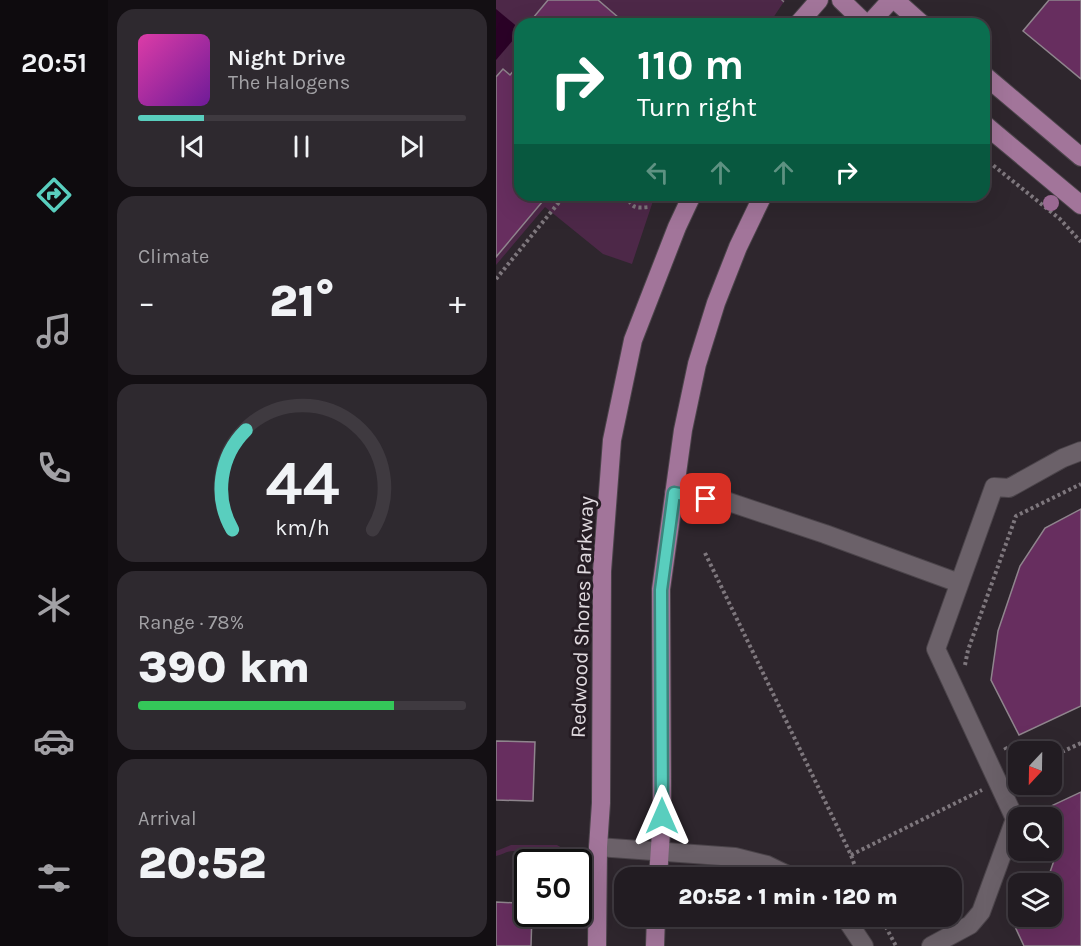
<!DOCTYPE html>
<meta charset="utf-8">
<style>
:root{--surface:#221c22;--page:#2e292f;--text:#f1f3f6;--muted:#a2a1a5;--line:#3f3a40;--accent:#59cebe}
body{margin:0;font-family:Karla,sans-serif;background:var(--page);color:var(--text);height:100vh;display:flex;flex-direction:column;font-size:22px;white-space:nowrap}
*{box-sizing:border-box;margin:0}
p{font-size:20px;color:var(--muted)}
.icon{flex:none;width:33px;height:33px;fill:none;stroke:currentColor;stroke-width:2;stroke-linecap:round;stroke-linejoin:round}
.map{position:relative;flex:1;overflow:hidden}
.side{display:flex;flex-direction:column;gap:9px;padding:9px;background:#130f13;width:388px}
.side>*{flex:none}
.banner{position:absolute;left:18px;top:18px;width:476px;height:183px;border-radius:18px;box-shadow:0 6px 24px #0002,0 0 0 2px var(--line);background:#0b6e4f;color:#fff;overflow:hidden}
.needle{width:39px;rotate:202deg}
.tools{position:absolute;left:512px;top:741px;display:grid;gap:12px}
.tools a{display:grid;place-items:center;width:54px;height:54px;border-radius:12px;background:var(--surface);box-shadow:0 6px 24px #0002,0 0 0 2px var(--line);font-size:30px}
.speed{position:absolute;left:18px;top:849px;display:flex;gap:12px;font-size:30px;font-weight:700;text-align:center}
.speed>*{display:grid;place-content:center;width:78px;height:78px;border-radius:50%;background:var(--surface);box-shadow:0 6px 24px #0002,0 0 0 2px var(--line);line-height:1}
.speed .limit{border:3px solid #111;border-radius:9px;background:#fff;color:#111}
.pin{position:absolute;display:grid;place-items:center;width:51px;height:51px;color:#fff;margin:-26px;border-radius:12px;box-shadow:0 3px 9px #0006}
.me{position:absolute;width:66px;margin:-33px;rotate:0deg;stroke-linejoin:round;filter:drop-shadow(0 0 4px #0008)}
.turn{display:flex;align-items:center;gap:21px;height:126px;padding:0 24px;font-size:27px}
.turn .icon{width:78px;height:78px;stroke-width:2.5}
.turn b{display:block;font-size:42px;line-height:51px}
.lanes{display:flex;align-items:center;height:57px;padding:0 24px;background:#0003;justify-content:center;gap:30px;direction:ltr}
.lanes .off{opacity:.35}
.big{font-size:45px;font-weight:800;line-height:1.1}
.side .tile{flex:1;display:flex;flex-direction:column;justify-content:center;gap:9px;min-width:0;padding:0 21px;border-radius:18px;background:var(--page)}
.side .dial{align-items:center;gap:0}
.dial svg{height:156px;overflow:visible;fill:none;stroke:var(--line);stroke-width:7;stroke-linecap:round;text-anchor:middle}
.dial text{fill:var(--text);stroke:none}
.song{display:flex;align-items:center;gap:18px}
.cover{width:72px;height:72px;border-radius:9px;background:linear-gradient(135deg,hsl(320 70% 55%),hsl(280 70% 35%))}
.played{height:6px;border-radius:3px;background:linear-gradient(90deg,var(--accent) 20%,var(--line) 20%)}
.keys{display:flex;justify-content:space-around;direction:ltr}
.heat{display:flex;justify-content:space-between;align-items:center;font-size:33px;direction:ltr}
.charge{height:9px;border-radius:4px;background:linear-gradient(90deg,#34c759 78%,var(--line) 0)}
.trip{position:absolute;left:118px;top:867px;width:348px;height:60px;border-radius:18px;background:var(--surface);box-shadow:0 6px 24px #0002,0 0 0 2px var(--line);font-weight:800;line-height:60px;text-align:center}
main{display:flex;flex:1;min-height:0}
.dock{display:flex;flex-direction:column;width:108px;justify-content:space-around;align-items:center;background:#0e0b0e;color:var(--muted)}
.dock .icon{width:42px;height:42px}
.dock .current{color:var(--accent)}
.dock b{font-size:27px;color:var(--text)}
.map>svg:first-child{display:block}
</style>
<main>
<nav class="dock">
<b>20:51</b>
<svg class="icon current" aria-label="directions" viewBox="0 0 24 24"><path d="M12 3l9 9-9 9-9-9zM9 14v-3h6M13 9l2 2-2 2"/></svg>
<svg class="icon" aria-label="music" viewBox="0 0 24 24"><path d="M9 18V5l10-2v13"/><circle cx="6" cy="18" r="3"/><circle cx="16" cy="16" r="3"/></svg>
<svg class="icon" aria-label="phone" viewBox="0 0 24 24"><path d="M5 4h4l2 5-3 2q2 4 5 5l2-3 5 2v4C11 20 4 13 5 4z"/></svg>
<svg class="icon" aria-label="climate" viewBox="0 0 24 24"><path d="M12 3v18M4 7l16 10M4 17L20 7"/></svg>
<svg class="icon" aria-label="car" viewBox="0 0 24 24"><path d="M5 17H2v-5l4-1 3-4h7l3 4 3 1v5h-3M9 17h6M6 11h13"/><circle cx="7" cy="17" r="2"/><circle cx="17" cy="17" r="2"/></svg>
<svg class="icon" aria-label="filters" viewBox="0 0 24 24"><path d="M4 7h16M4 17h16"/><circle cx="9" cy="7" r="2"/><circle cx="15" cy="17" r="2"/></svg>
</nav>
<section class="side">
<div class="tile">
<div class="song"><i class="cover"></i><div><b>Night Drive</b><p>The Halogens</p></div></div>
<div class="played"></div>
<div class="keys"><svg class="icon" aria-label="previous" viewBox="0 0 24 24"><path d="M18 5L8 12l10 7zM5 5v14"/></svg><svg class="icon" aria-label="pause" viewBox="0 0 24 24"><path d="M8 5v14M16 5v14"/></svg><svg class="icon" aria-label="next" viewBox="0 0 24 24"><path d="M6 5l10 7-10 7zM19 5v14"/></svg></div>
</div>
<div class="tile"><p>Climate</p>
<div class="heat"><a>−</a><b class="big">21°</b><a>+</a></div>
</div>
<div class="tile dial"><svg viewBox="0 0 100 80">
<path d="M14 69A42 42 0 1 1 86 69"/>
<path d="M14 69A42 42 0 0 1 21 18" stroke="#59cebe"/>
<text x="50" y="56" font-size="32" font-weight="700">44</text>
<text x="50" y="72" font-size="11">km/h</text>
</svg></div>
<div class="tile"><p>Range · 78%</p><b class="big">390 km</b><div class="charge"></div></div>
<div class="tile"><p>Arrival</p><b class="big">20:52</b></div>
</section>
<div class="map">
<svg width="585" height="946" viewBox="0 0 585 946">
<rect width="100%" height="100%" fill="#2e262d"/>
<path fill="#4d2848" d="M0,0H289L273,24H24V195H159L136,264L107,254L49,207L0,265Z
M15,845H61L66,848L63,851H17C10,851 6,855 0,856V851Z"/>
<path fill="#2b0227" d="M0,9L24,29V32L0,60Z"/>
<path fill="#672e5f" stroke="#8f858d" stroke-width="1.5" d="M52,0H102L130,24H32Z
M553,0H585V79L527,31Z
M24,63V195H52L0,257V77L7,69L14,75Z
M585,509V706L523,735L495,680L502,631L524,566L549,528Z
M0,741L39,742L37,801L0,800Z
M585,792V946H528L514,916H555V884H550L567,834L555,806Z
M32,891V914H36L35,946H0V902L21,903Z"/>
<g fill="none" stroke-linecap="round" stroke-linejoin="round">
<defs>
<path id="minor" d="M178,493L230,501L329,534L463,583
M102,847L239,857L271,865L298,878
M348,916L368,946
M435,946L474,925L485,912L519,819L440,649L498,487L513,488L567,458L585,451"/>
<path id="major" d="M345,0L370,24
M399,0L426,24
M302,24L323,0
M373,24L395,0
M488,75L585,157
M488,124L585,205
M162,878L166,816L165,589L187,430L201,364L220,303L242,247L267,195
M101,946L102,847L105,803L106,571L116,440L137,340L181,227L196,195
M159,946L160,916"/>
</defs>
<use href="#minor" stroke="#4b444a" stroke-width="20"/>
<use href="#major" stroke="#4b444a" stroke-width="20"/>
<path stroke="#7e777d" stroke-width="4" stroke-dasharray="3 3" stroke-linecap="butt" d="M286,1L287,0
M488,158L564,219L585,242
M132,195C134,209 141,208 153,207
M0,279L69,195
M209,553L355,855L363,878
M469,665L472,650L520,516L585,484
M509,747L522,773
M555,757L585,743
M355,855L486,790
M384,916L400,946"/>
<use href="#minor" stroke="#6b6169" stroke-width="18"/>
<use href="#major" stroke="#a2759a" stroke-width="18"/>
</g>
<circle fill="#9b6993" cx="555" cy="203" r="8"/>
<g fill="none" stroke-linecap="round" stroke-linejoin="round">
<defs>
<path id="route" d="M166,816L165,590L178,493L210,499"/>
</defs>
<use href="#route" stroke="#3a867c" stroke-width="15"/>
<use href="#route" stroke="#59cebe" stroke-width="10"/>
</g>
<g text-anchor="middle" stroke-width="6" stroke-linejoin="round" paint-order="stroke">
<g font-size="21" fill="#e0dadf" stroke="#251c23">
<text transform="translate(86 617) rotate(-88)" y="7">Redwood Shores Parkway</text>
</g>
</g>
</svg>
<div class="tools">
<a><svg class="needle" viewBox="-14 -14 28 28"><path d="M0-13l5 13h-10z" fill="#e53935"/><path d="M0 13l5-13h-10z" fill="#a2a1a5"/></svg></a>
<a><svg class="icon" aria-label="search" viewBox="0 0 24 24"><circle cx="10" cy="10" r="6"/><path d="M15 15l6 6"/></svg></a>
<a><svg class="icon" aria-label="layers" viewBox="0 0 24 24"><path d="M12 4l9 5-9 5-9-5zM3 14l9 5 9-5"/></svg></a>
</div>
<div class="speed"><div class="limit">50</div></div>
<div class="pin" style="left:210px;top:499px;background:#d93025"><svg class="icon" aria-label="arrive" viewBox="0 0 24 24"><path d="M6 21V4h12l-3 4 3 4H6"/></svg></div>
<svg class="me" style="left:166px;top:816px" viewBox="-20 -20 40 40"><path d="M0-17L14 15 0 8-14 15z" fill="#59cebe" stroke="#fff" stroke-width="4"/></svg>
<div class="trip">20:52 · 1 min · 120 m</div>
<div class="banner">
<div class="turn"><svg class="icon" aria-label="right" viewBox="0 0 24 24"><path d="M7 20v-9h11M14 6l5 5-5 5"/></svg><div><b>110 m</b>Turn right</div></div>
<div class="lanes"><svg class="icon off" aria-label="left" viewBox="0 0 24 24"><path d="M17 20v-9H6M10 6l-5 5 5 5"/></svg><svg class="icon off" aria-label="ahead" viewBox="0 0 24 24"><path d="M12 20V5M6 11l6-6 6 6"/></svg><svg class="icon off" aria-label="ahead" viewBox="0 0 24 24"><path d="M12 20V5M6 11l6-6 6 6"/></svg><svg class="icon" aria-label="right" viewBox="0 0 24 24"><path d="M7 20v-9h11M14 6l5 5-5 5"/></svg></div>
</div>
</div>
</main>
